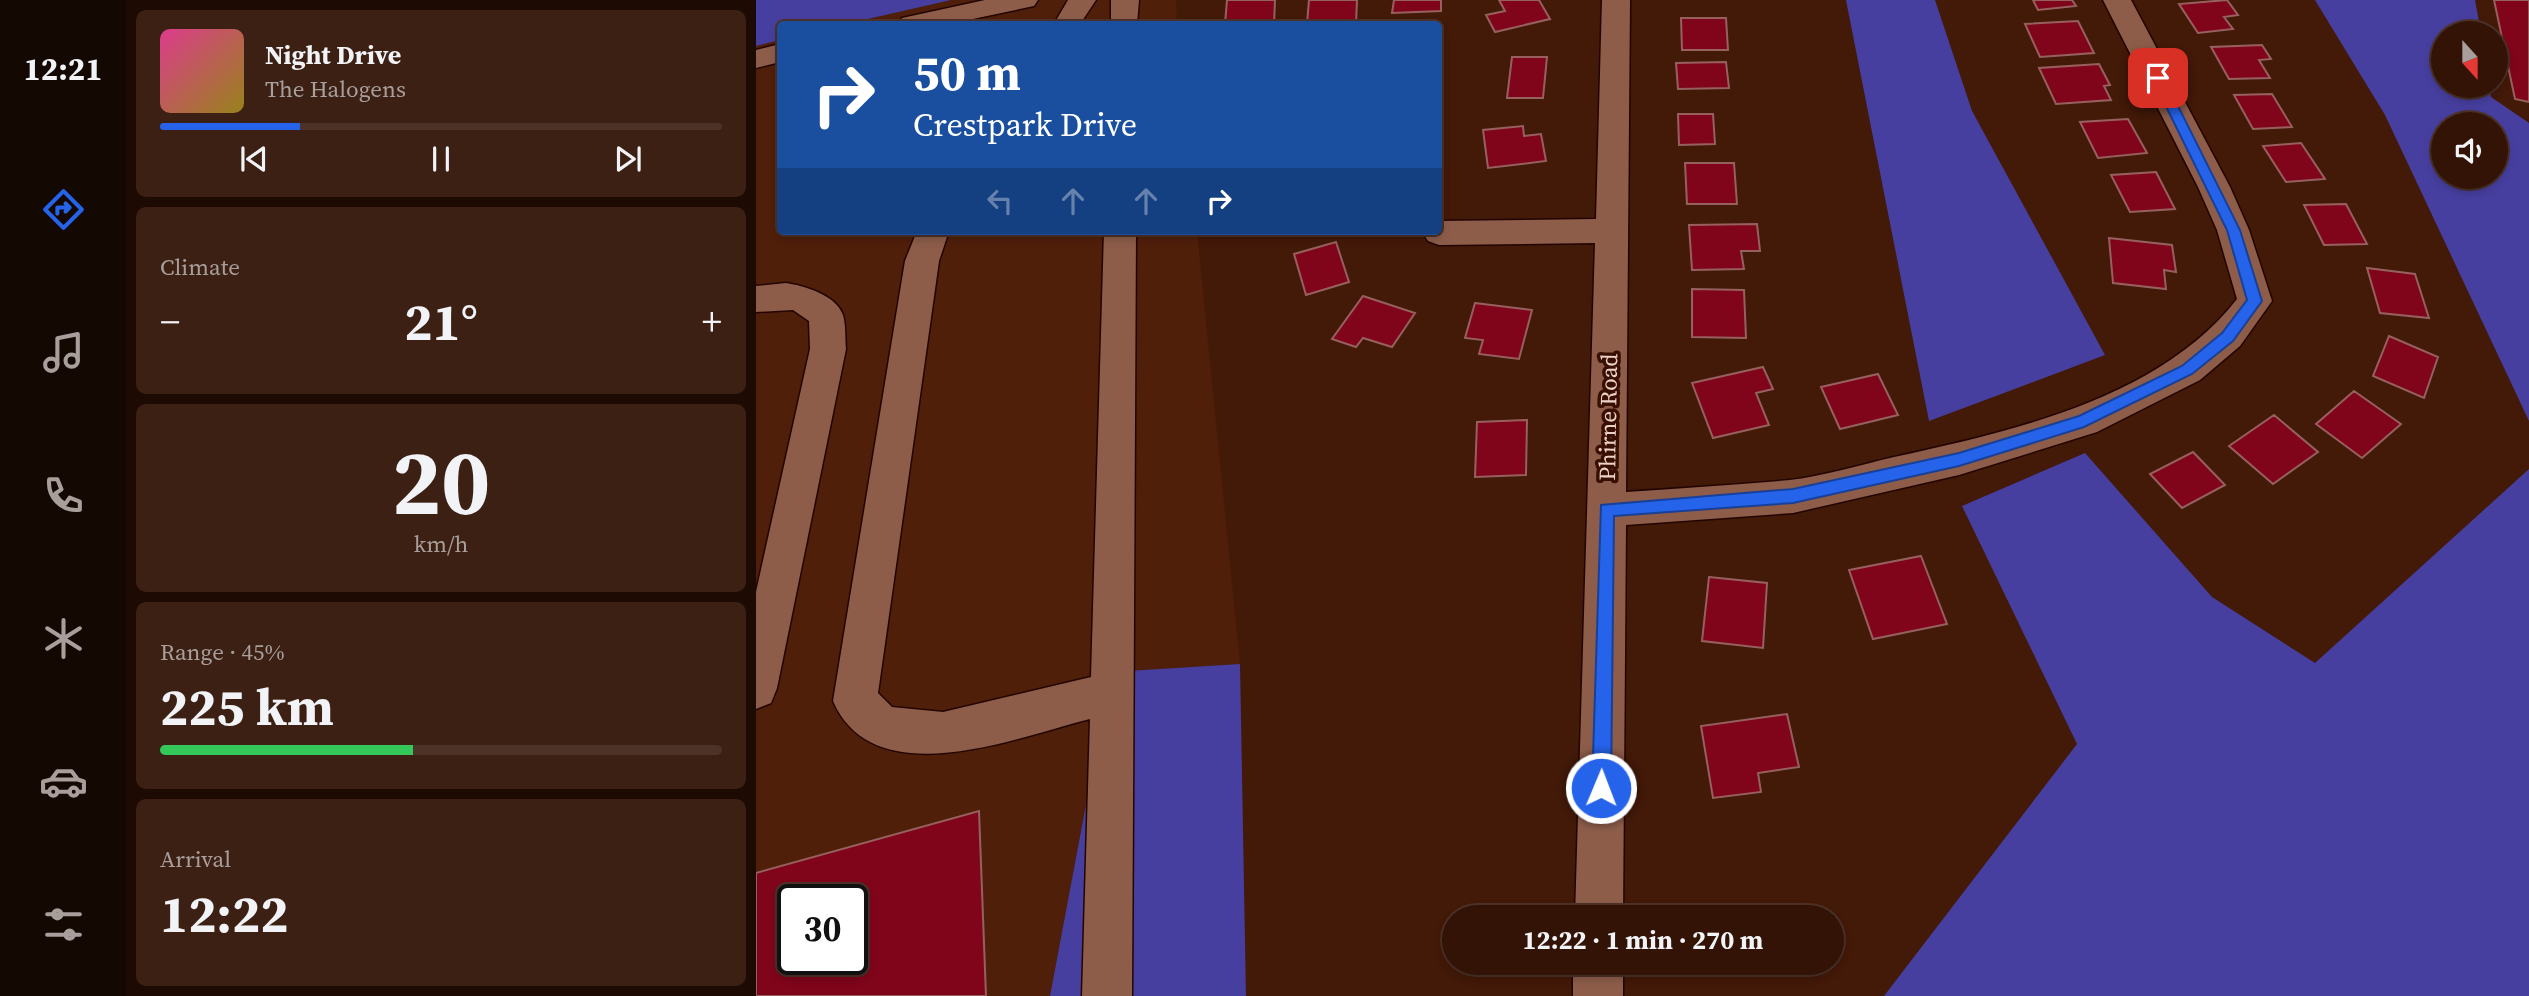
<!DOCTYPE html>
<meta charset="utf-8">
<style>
:root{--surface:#321306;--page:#3d2014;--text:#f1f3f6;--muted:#a89e9b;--line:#4d3228;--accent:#2563eb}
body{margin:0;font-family:"Source Serif 4",serif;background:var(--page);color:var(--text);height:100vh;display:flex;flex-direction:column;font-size:26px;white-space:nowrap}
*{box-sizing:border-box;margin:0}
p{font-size:23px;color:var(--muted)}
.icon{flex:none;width:38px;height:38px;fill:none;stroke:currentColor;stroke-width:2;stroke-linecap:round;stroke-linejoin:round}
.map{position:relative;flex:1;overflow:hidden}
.details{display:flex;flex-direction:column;gap:10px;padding:10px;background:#1c0a03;width:630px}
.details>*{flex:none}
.top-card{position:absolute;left:21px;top:21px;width:665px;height:214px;border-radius:7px;box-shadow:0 4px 10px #0003,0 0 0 2px var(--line);background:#1a4fa0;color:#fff;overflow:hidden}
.needle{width:46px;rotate:159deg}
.buttons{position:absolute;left:1675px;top:21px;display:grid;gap:14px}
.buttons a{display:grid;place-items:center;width:77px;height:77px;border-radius:50%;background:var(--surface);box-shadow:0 4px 10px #0003,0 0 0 2px var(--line);font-size:35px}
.speed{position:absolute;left:21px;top:884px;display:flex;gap:14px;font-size:35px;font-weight:700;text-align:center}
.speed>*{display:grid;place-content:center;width:91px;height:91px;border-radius:50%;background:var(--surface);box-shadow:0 4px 10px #0003,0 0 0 2px var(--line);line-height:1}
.speed .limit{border:4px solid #111;border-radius:10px;background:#fff;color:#111}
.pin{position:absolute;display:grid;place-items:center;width:60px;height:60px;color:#fff;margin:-30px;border-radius:14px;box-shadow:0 4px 10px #0006}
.me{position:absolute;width:77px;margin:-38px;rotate:1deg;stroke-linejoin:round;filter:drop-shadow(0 0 5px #0008)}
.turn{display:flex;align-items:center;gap:24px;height:147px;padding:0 21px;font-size:32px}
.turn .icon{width:91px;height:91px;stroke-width:2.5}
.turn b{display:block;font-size:49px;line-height:60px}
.lanes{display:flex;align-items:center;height:66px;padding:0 21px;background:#0003;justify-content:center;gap:35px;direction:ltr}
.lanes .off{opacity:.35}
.big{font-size:52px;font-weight:700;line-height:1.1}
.details .tile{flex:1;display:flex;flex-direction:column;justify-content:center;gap:10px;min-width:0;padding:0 24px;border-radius:10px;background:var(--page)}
.details .dial{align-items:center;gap:0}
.dial b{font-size:91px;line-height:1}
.song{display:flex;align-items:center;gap:21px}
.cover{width:84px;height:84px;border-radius:10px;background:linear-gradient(135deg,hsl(330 70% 55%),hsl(50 70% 35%))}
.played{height:7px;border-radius:4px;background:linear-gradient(90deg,var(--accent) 25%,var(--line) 25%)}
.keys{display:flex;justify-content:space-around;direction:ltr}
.heat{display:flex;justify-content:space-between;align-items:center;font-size:38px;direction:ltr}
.charge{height:10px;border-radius:5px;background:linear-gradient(90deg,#34c759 45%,var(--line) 0)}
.trip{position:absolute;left:686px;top:905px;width:402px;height:70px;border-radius:35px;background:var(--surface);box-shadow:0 4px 10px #0003,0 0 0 2px var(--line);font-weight:700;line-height:70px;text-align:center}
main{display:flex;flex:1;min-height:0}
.dock{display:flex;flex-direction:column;width:126px;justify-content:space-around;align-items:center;background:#140802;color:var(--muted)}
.dock .icon{width:49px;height:49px}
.dock .selected{color:var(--accent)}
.dock b{font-size:32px;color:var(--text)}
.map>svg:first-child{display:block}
</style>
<main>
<nav class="dock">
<b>12:21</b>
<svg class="icon selected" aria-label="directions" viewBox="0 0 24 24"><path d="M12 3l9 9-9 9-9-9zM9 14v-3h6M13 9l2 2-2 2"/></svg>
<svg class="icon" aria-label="music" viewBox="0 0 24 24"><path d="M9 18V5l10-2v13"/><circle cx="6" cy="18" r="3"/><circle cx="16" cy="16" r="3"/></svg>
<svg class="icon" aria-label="phone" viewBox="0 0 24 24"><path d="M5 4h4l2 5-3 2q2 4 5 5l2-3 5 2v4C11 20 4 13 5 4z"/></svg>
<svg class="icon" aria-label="climate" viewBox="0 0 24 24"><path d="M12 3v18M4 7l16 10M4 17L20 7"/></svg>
<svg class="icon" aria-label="car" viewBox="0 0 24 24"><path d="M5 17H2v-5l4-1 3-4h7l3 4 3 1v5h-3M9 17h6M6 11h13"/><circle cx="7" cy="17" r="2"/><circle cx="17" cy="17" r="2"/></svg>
<svg class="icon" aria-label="filters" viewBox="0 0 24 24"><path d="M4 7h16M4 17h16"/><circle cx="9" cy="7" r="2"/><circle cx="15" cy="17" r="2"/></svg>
</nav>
<section class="details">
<div class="tile">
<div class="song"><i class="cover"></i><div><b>Night Drive</b><p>The Halogens</p></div></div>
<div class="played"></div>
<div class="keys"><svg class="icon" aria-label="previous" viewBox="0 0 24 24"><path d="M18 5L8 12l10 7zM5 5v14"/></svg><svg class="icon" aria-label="pause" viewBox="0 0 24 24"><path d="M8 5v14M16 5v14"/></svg><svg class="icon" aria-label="next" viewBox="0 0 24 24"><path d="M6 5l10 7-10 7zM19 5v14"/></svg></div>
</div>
<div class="tile"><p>Climate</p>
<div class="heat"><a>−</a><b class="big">21°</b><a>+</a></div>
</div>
<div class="tile dial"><b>20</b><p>km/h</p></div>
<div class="tile"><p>Range · 45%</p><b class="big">225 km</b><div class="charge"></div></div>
<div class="tile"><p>Arrival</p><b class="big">12:22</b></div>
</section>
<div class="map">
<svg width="1773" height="996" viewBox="0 0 1773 996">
<rect width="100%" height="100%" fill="#431908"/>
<path fill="#501f0a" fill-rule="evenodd" d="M195,0H420L421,24H90Z
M24,40V231H441L484,664L355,672L294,996H0V46ZM37,900H96V959H37Z"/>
<path fill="#473f9f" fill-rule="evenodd" d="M0,0H195L90,24H24V40L0,46Z
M1090,0H1179L1216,111L1349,355L1173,421Z
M1559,0H1719L1725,33H1687V86H1733L1735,97L1773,123V421L1629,115ZM1740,124V177H1687V124Z
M1329,453L1456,597L1559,663L1773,469V996H1128L1321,744L1206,506Z
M484,664L490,996H294L355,672Z"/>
<path fill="#80051b" stroke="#96605e" stroke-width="2" fill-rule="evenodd" d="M471,0H519L518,24H469Z
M553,0H601L600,24H551Z
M638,0H685V11L636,13Z
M743,0H783L794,19L739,32L730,15L749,11Z
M1277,0H1316L1320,6L1282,10Z
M1471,0L1482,15L1468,17L1477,29L1442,33L1423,4Z
M1738,0H1773V102L1759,99Z
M925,18H970L972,50H926Z
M1322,21L1338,53L1284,57L1269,24Z
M1506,45L1515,59L1503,60L1514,78L1473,79L1455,47Z
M756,57H791L787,98H751Z
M970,62L973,88L922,89L920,63Z
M1343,64L1354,85L1348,86L1355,100L1300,104L1283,68Z
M1516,94L1536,127L1497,129L1478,95Z
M922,114H957L959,144L923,145Z
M1372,119L1391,153L1342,158L1324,122Z
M767,126L768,136L785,134L790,161L732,168L727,130Z
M1545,143L1569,179L1530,182L1507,146Z
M929,163H978L981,204H931Z
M1400,172L1419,209L1374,212L1355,175Z
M1590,204L1611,244L1568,245L1548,205Z
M1001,224L1004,251H985L988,269L936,270L933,225Z
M1353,238L1416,245L1420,272L1408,270L1410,289L1357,283Z
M580,242L593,282L550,295L538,254Z
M1611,268L1659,274L1673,318L1624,313Z
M936,289L988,290L990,338L936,337Z
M607,296L659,313L636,347L607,338L600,347L576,339Z
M719,303L776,310L763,359L723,354L727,340L709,338Z
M1633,336L1682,357L1668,398L1617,376Z
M1007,367L1017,389L1000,393L1013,425L957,438L936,383Z
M1122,374L1142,415L1084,429L1065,387Z
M1598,391L1645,424L1606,458L1560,424Z
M1518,415L1562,452L1517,484L1473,446Z
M771,420L770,475L719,477L721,422Z
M1437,452L1469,485L1426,508L1394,474Z
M1165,556L1191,624L1117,639L1093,570Z
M953,577L1011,583L1007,648L946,641Z
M1031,714L1043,767L1002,773L1005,792L957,798L945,726Z
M223,811L230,996H0V873ZM37,900H96V959H37Z"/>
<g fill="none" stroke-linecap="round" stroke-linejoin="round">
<defs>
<path id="minor" d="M229,0H282L278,6L193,24H142L146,18Z
M312,0H340L324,24H298Z
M355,0H383L381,24H355Z
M846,0H874L870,492C925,488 980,485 1034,480C1068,476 1104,465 1138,457C1256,431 1403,399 1481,299L1461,230L1442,187L1347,0H1375L1474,187L1493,230L1516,301L1484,346L1444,380L1341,432L1203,475L1037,513L870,525L867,917H819L839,243L683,245L672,241L667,233L682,231L683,221L840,219Z
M24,44V62L0,68V50Z
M161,231H193L183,261L122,693L136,707L187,712L335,677L348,231H380L376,996H326L334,719C261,737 118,796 77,701L149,261Z
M30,283C49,286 80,295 87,315C90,325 89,339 90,349L21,688L15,703L0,709V592L54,349L53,321L37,310L0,312V286Z
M817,962H867V996H817Z"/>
</defs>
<use href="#minor" stroke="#230500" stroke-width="3"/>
<use href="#minor" fill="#8d5d4a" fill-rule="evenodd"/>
</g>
<path fill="#2563eb" stroke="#184099" stroke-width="2" d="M1402,74L1408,78L1484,230L1506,301L1477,341L1436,374L1328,427L1203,466L1037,503L858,516L855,788L852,795L845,797L839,795L836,788L845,505L1037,489L1203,453L1323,416L1426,366L1466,333L1491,300L1471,230L1396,78Z"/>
<g text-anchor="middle" stroke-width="7" stroke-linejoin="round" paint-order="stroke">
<g font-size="23" fill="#edd1c6" stroke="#380f00">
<text transform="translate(852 417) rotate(-89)" y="8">Phirne Road</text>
</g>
</g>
</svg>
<div class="buttons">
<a><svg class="needle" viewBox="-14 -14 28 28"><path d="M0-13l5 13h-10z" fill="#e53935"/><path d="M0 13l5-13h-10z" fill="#a89e9b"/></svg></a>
<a><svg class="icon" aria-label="sound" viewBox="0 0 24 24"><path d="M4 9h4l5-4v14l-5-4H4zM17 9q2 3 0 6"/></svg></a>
</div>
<div class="speed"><div class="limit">30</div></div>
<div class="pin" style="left:1402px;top:78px;background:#d93025"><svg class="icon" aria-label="arrive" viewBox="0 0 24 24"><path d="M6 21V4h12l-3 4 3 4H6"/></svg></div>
<svg class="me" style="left:845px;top:788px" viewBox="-20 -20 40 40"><circle r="17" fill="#2563eb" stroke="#fff" stroke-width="3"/><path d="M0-11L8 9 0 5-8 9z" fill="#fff"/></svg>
<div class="trip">12:22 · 1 min · 270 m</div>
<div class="top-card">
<div class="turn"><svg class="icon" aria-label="right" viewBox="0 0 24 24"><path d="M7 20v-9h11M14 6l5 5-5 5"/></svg><div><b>50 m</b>Crestpark Drive</div></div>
<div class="lanes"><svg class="icon off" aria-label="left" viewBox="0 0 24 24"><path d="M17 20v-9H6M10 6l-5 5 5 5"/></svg><svg class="icon off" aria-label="ahead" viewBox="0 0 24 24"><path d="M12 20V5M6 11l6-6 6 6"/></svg><svg class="icon off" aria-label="ahead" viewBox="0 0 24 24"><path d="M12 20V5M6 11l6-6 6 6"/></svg><svg class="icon" aria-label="right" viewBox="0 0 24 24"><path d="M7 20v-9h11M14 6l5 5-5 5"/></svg></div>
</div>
</div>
</main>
